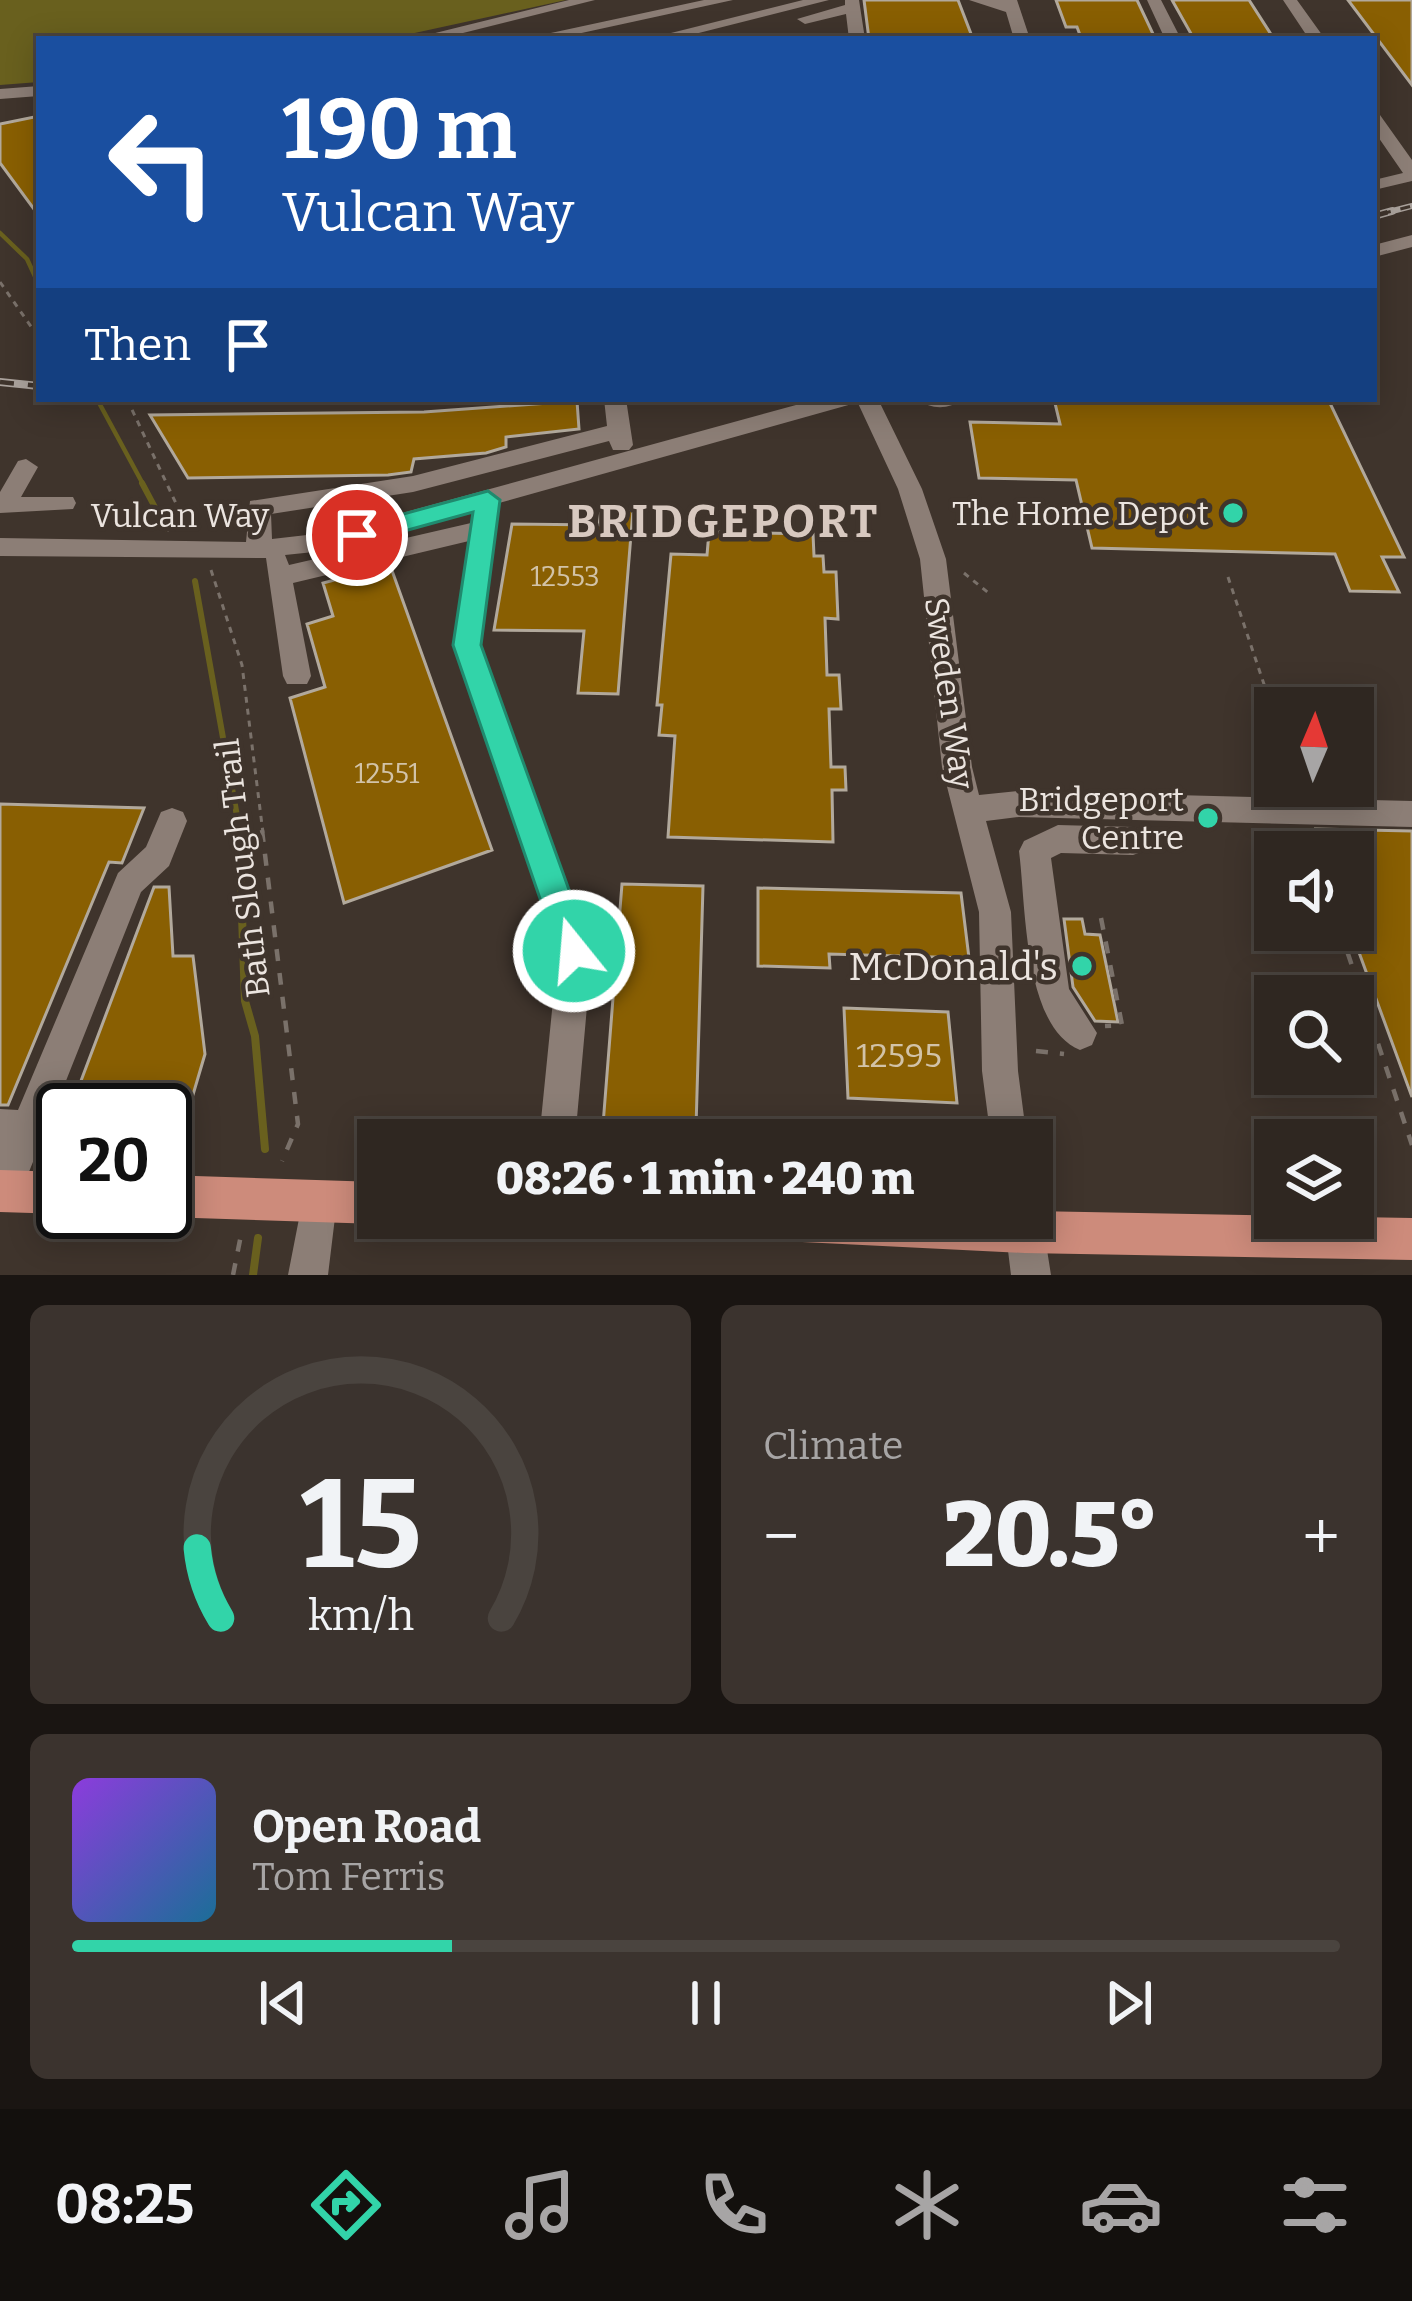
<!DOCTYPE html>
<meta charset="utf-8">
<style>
:root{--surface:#2f2721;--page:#3b332e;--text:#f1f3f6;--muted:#a7a5a5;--line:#4a443f;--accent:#32d4a9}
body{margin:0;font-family:Bitter,serif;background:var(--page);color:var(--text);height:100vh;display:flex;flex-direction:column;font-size:45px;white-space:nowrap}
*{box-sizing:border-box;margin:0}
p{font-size:39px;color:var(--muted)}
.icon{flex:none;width:66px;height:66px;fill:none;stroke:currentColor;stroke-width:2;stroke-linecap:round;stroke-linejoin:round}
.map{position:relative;height:1275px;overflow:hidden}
.sheet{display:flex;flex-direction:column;gap:30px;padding:30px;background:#1a1512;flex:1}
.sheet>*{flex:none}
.hud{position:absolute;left:36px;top:36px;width:1341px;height:366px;border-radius:0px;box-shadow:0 6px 30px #0003,0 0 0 3px var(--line);background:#1a4fa0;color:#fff;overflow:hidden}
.needle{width:78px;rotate:2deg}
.buttons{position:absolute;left:1254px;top:687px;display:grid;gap:24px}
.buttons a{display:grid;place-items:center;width:120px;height:120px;border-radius:0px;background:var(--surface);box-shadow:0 6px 30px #0003,0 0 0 3px var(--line);font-size:60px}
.speed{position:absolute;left:36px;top:1083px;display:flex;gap:24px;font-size:60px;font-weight:700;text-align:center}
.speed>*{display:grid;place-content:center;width:156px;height:156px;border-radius:50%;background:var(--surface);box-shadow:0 6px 30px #0003,0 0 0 3px var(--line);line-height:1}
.speed .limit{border:6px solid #111;border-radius:18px;background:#fff;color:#111}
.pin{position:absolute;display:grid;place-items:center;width:102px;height:102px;color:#fff;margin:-51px;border:6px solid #fff;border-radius:50%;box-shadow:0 3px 12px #0007}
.me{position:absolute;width:132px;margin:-66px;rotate:343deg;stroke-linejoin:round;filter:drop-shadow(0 0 9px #0008)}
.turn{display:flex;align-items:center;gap:42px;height:252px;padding:0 48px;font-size:54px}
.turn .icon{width:156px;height:156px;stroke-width:2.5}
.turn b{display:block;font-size:84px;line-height:102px}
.then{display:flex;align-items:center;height:114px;padding:0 48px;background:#0003;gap:24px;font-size:45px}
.big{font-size:90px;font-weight:800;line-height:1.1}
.sheet .card{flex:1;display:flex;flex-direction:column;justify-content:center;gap:18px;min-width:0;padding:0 42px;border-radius:18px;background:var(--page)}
.sheet .dial{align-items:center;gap:0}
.dial svg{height:312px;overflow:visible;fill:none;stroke:var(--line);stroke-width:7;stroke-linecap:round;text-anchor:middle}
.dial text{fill:var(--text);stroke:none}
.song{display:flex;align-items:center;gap:36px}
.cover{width:144px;height:144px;border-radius:18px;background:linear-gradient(135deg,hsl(270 70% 55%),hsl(200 70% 35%))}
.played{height:12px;border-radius:6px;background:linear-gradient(90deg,var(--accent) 30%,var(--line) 30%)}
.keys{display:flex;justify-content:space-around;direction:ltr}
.heat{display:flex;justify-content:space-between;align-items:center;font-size:66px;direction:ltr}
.sheet .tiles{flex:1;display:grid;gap:30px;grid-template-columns:1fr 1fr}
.card:last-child{grid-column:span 2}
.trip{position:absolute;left:357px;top:1119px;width:696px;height:120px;border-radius:0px;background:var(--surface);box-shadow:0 6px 30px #0003,0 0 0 3px var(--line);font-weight:800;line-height:120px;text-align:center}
.tabs{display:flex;height:192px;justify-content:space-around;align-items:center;background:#13100d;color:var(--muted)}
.tabs .icon{width:84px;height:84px}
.tabs .active{color:var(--accent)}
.tabs b{font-size:54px;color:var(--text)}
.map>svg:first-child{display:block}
</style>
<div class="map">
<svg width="1412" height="1275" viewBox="0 0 1412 1275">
<rect width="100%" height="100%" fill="#3f342c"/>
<path fill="#69601e" d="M0,0H566L387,39H39V82L0,85Z"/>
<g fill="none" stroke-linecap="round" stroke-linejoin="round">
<path stroke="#69601e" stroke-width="4.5" d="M0,233L27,259L39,285
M97,399L144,486"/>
<path stroke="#69601e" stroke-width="6" d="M142,483L166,528
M195,581L240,833"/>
<path stroke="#69601e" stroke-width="8" d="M239,830L245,1001L255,1036L265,1149
M253,1275L258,1238"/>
</g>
<path fill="#895f02" stroke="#b2a99c" stroke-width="3" d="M864,0H958L973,39H869Z
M1056,0H1137L1154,36L1080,35L1077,27H1066Z
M1172,0H1249L1274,39H1194Z
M1348,0H1412V85Z
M39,116V216L0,163V124Z
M1054,399H1328L1404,557H1382L1399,592L1350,591L1335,554L1092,548L1076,480L979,478L970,422L1060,424Z
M577,401L579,429L506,437V447L486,453L414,459L411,472L388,475L188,478L150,415L424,412Z
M601,510H633L618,694L578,693L584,631L494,630L512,524L599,525Z
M709,532L813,534L814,556H823L824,572H836L838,619L825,618L827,675H839L841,709H829L831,767H845L846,790H832L833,842L668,837L675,736L659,735L662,705H657L671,554L707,555Z
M390,565L492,850L344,903L290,698L325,687L307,624L333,616L323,583Z
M0,804L144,808L122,863L109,862L8,1105H0Z
M1316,829L1412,831V1097L1353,936V852H1324Z
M622,884L703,886L696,1128L603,1125Z
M154,887H169L173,956H193L205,1054L185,1122L165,1139V1110H70Z
M758,888L961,893L969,958L829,954L830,968L758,966Z
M1064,919H1082L1085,934L1100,935L1118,1022L1095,1021L1073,987Z
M844,1008L948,1012L957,1103L848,1098Z"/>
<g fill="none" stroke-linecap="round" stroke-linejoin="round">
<path stroke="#7a716a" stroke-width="3" stroke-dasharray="6 6" stroke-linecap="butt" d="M0,282L39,338
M127,399L180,512L167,531
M211,570L242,665L263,833
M964,573L991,595
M1228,577L1275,717"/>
<path stroke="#7a716a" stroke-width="4.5" stroke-dasharray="12 12" stroke-linecap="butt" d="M262,830L298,1124L282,1161
M1309,837L1314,852
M1101,918L1122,1025L1105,1026
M1340,930L1412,1145
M1036,1051L1064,1054
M695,1140L696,1128
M233,1275L241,1235"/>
<path fill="#8c7e76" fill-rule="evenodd" d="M569,0H595L439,39H411Z
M704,0H733L554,39H523Z
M803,0H829L675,39H647Z
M845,0H859L865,39H849L846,14L805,24L797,19L845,5Z
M969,0H1017L1030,39H1014L1006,12Z
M1147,0H1161L1181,39H1165Z
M1283,0H1297L1325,39H1309Z
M39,86V96L0,99V89Z
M1374,114L1380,115L1412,160V181L1374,190V180L1403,173L1374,131Z
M1412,235V247L1374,257V245Z
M604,399H626L633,445L629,450H613L609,441L413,492L271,514L272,539L333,532L818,399H855L852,404L499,503L481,645L592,951L575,1140H539L558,951L453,645L469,541L293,583L311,676L307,684H287L283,676L266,558L0,556V538L246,542L250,501L413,476L607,426ZM473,511L471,523L289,565L285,555L333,550Z
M856,399H878L922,489L946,559L972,767L979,795L1019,791L1412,801V827L1019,817L986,821L1011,912L1018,1071L1027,1140H991L982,1071L979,912L942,767L920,559L898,489Z
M920,399H960C952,410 928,410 920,399Z
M26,459L38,467L21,497H73L76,503L73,509L0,513V492L18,461Z
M172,808L183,812L187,821L169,866L141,892L54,1111L63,1112V1148L39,1147L16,1204L0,1209V1109L18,1110L118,873L146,847L161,812Z
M1058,825L1133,827L1144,831L1148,841L1144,851L1133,855L1061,853L1051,858L1069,989L1097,1033L1092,1045L1080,1050C1023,1027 1026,904 1019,851L1024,841Z
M318,1182L331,1188L337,1201L328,1275H288L305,1188Z
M1032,1203L1042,1218L1051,1275H1011L1004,1218H1032Z"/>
<path fill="#cd8b7b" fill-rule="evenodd" d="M0,1170L63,1172V1212H68L63,1214L0,1212Z
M165,1175L378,1182V1218H393L378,1224L165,1217L153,1212H165Z
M1032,1211L1412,1218V1260L1025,1253L742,1239L727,1233L721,1218H1032Z"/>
<defs>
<path id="rail-far1" d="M1381,214L1412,206"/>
<path id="rail" d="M1374,216L1392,211
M0,382L39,386"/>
</defs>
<use href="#rail-far1" stroke="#aaa29c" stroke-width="6"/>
<use href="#rail" stroke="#aaa29c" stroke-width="8"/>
<use href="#rail-far1" stroke="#3f342c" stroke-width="3" stroke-dasharray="10" stroke-linecap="butt"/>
<use href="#rail" stroke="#3f342c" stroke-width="4.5" stroke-dasharray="14" stroke-linecap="butt"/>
</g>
<path fill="#32d4a9" stroke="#208a6e" stroke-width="3" d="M488,491L500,500L481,645L591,951L586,962L574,967L563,962L558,951L453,645L473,512L357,544L344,535L348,529Z"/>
<g fill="#32d4a9" stroke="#3f342c" stroke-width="4.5">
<circle cx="1233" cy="513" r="12"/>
<circle cx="1208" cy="818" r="12"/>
<circle cx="1082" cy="966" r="12"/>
</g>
<g text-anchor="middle" stroke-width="9" stroke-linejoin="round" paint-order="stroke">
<g font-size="27" fill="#d2c3a8">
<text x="565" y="586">12553</text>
<text x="387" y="783">12551</text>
</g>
<g font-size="33" fill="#ebe4df" stroke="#3f342c" text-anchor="end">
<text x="1209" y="525">The Home Depot</text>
<text x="1184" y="811">Bridgeport<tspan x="1184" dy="38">Centre</tspan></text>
</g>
<g font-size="33" fill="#ebe4df" stroke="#3f342c">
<text x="180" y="527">Vulcan Way</text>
<text transform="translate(950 693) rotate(82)" y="12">Sweden Way</text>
<text transform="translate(242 868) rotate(-97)" y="12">Bath Slough Trail</text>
</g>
<g font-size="33" fill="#d2c3a8">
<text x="899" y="1067">12595</text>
</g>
<g font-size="39" fill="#ebe4df" stroke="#3f342c" text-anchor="end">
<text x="1058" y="980">McDonald's</text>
</g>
<g font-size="45" font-weight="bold" letter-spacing="3" fill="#d8c9c0" stroke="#3f342c">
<text x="724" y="537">BRIDGEPORT</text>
</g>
</g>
</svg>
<div class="buttons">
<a><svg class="needle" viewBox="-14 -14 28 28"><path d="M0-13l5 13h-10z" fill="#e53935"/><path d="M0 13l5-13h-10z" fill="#a7a5a5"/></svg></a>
<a><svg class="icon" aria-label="sound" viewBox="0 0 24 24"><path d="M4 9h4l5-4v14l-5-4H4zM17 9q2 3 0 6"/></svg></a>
<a><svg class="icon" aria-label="search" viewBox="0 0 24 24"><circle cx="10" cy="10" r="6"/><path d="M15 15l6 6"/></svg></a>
<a><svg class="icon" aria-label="layers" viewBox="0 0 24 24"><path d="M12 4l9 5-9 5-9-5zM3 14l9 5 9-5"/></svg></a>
</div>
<div class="speed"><div class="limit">20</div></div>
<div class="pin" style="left:357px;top:535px;background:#d93025"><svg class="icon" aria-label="arrive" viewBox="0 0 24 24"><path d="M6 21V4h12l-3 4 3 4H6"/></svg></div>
<svg class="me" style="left:574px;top:951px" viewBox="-20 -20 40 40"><circle r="17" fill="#32d4a9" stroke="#fff" stroke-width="3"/><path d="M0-11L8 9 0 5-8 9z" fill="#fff"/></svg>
<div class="trip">08:26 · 1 min · 240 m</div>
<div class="hud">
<div class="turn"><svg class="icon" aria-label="left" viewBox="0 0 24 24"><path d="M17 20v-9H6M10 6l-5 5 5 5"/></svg><div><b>190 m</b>Vulcan Way</div></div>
<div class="then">Then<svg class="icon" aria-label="arrive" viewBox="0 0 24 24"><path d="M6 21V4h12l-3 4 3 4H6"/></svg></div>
</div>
</div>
<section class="sheet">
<div class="tiles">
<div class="card dial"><svg viewBox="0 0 100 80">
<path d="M14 69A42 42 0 1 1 86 69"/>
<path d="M14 69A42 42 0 0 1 8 51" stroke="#32d4a9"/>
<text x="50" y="56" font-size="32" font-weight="700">15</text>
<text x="50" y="72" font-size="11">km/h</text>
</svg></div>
<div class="card"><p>Climate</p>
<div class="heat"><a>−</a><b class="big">20.5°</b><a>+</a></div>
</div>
<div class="card">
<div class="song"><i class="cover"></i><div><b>Open Road</b><p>Tom Ferris</p></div></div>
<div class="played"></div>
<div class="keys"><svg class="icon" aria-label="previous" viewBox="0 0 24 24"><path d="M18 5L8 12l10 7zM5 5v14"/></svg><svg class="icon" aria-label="pause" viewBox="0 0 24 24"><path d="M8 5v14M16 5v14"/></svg><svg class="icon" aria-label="next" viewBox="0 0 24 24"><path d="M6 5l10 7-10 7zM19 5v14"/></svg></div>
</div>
</div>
</section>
<nav class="tabs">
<b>08:25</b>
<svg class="icon active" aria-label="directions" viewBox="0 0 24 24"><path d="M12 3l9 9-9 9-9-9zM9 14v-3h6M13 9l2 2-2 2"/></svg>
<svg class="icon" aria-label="music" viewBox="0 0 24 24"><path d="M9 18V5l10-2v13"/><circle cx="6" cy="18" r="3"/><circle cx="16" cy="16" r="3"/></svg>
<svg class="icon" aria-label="phone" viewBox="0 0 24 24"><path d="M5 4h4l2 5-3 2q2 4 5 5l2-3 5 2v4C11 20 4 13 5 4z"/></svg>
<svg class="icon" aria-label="climate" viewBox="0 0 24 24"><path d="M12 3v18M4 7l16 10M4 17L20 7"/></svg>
<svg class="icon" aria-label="car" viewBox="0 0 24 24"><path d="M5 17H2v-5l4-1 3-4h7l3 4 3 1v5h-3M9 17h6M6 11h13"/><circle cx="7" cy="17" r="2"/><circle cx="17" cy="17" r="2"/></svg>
<svg class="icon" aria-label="filters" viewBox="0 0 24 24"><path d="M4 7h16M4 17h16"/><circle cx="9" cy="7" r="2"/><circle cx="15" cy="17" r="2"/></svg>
</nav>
